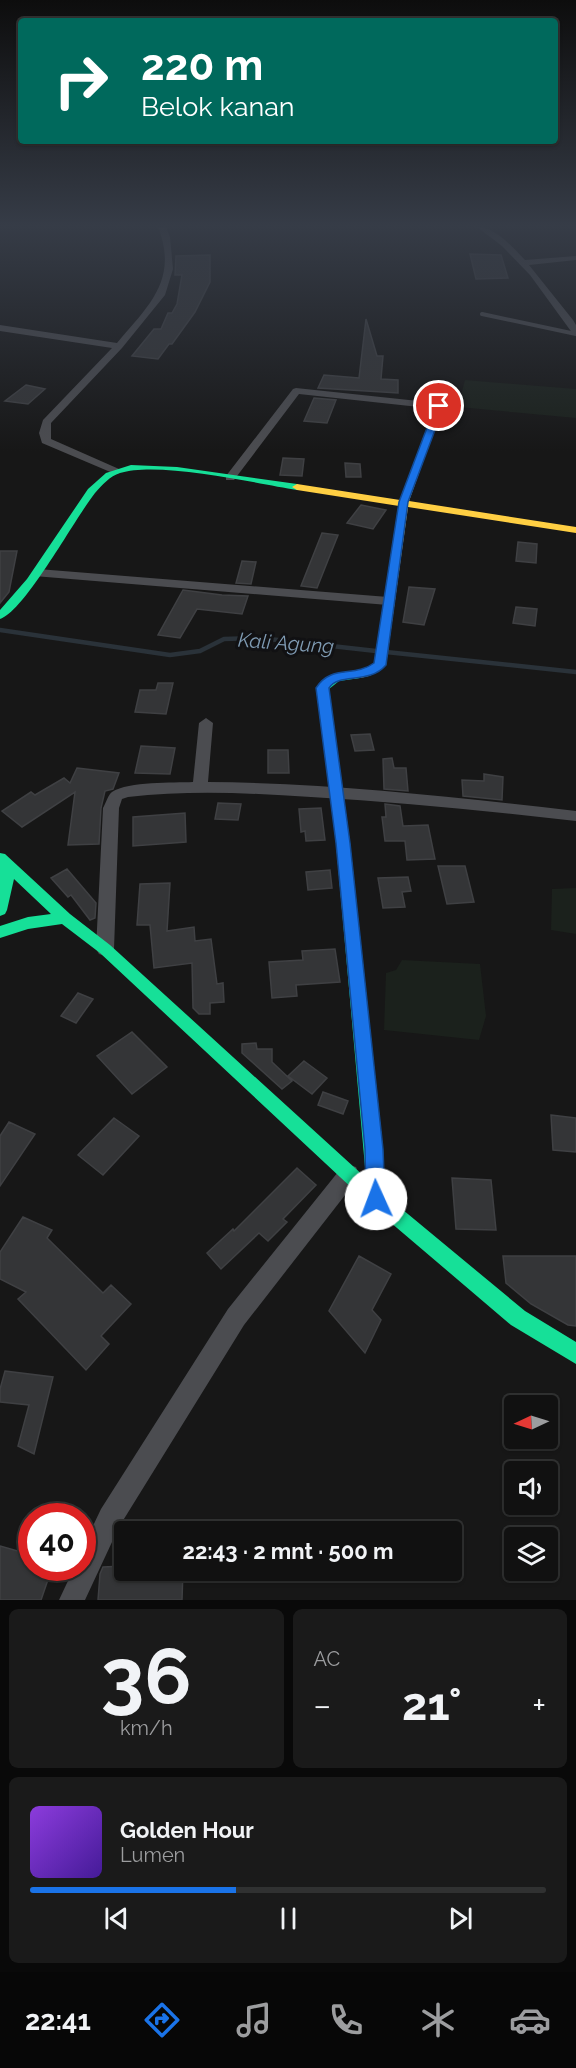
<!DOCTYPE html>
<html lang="id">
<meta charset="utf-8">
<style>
:root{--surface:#111;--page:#1a1a1a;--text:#f1f3f6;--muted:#9c9d9f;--line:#303131;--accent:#1a73e8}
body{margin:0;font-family:Raleway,sans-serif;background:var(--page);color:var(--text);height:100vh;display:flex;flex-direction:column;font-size:22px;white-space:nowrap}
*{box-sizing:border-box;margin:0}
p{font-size:20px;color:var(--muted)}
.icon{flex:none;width:33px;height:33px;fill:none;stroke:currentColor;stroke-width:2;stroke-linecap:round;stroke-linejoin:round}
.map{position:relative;height:1600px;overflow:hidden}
.drawer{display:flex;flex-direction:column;gap:9px;padding:9px;background:#090909;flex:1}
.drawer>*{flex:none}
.banner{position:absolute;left:18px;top:18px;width:540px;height:126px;border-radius:6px;box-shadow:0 2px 4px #0004,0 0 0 2px var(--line);background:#00695c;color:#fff;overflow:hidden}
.needle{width:39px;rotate:266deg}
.fabs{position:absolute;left:504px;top:1395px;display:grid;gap:12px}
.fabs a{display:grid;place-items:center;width:54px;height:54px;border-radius:6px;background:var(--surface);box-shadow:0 2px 4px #0004,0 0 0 2px var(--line);font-size:30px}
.speed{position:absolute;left:18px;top:1503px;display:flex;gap:12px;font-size:30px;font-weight:700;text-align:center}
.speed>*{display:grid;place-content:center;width:78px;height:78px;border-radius:50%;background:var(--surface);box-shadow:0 2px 4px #0004,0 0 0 2px var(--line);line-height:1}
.speed .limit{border:9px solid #d22;background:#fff;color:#111}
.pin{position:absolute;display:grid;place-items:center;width:51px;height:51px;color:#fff;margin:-26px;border:3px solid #fff;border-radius:50%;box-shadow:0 2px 6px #0007}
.me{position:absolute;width:66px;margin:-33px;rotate:358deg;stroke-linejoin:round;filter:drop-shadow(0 0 4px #0008)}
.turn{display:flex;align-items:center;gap:21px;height:126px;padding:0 24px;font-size:27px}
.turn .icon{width:78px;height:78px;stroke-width:2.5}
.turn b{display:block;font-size:42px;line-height:51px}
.big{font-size:45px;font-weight:700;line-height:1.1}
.drawer .card{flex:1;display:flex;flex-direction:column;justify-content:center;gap:9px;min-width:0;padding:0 21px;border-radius:9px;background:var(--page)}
.drawer .dial{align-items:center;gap:0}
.dial b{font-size:78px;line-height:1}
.song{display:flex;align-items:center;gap:18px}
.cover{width:72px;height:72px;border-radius:9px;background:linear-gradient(135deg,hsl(270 70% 55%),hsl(260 70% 35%))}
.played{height:6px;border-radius:3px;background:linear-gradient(90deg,var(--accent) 40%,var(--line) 40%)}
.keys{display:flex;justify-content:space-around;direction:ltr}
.heat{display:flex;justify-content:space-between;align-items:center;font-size:33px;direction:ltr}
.drawer .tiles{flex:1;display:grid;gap:9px;grid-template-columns:1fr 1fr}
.card:last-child{grid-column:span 2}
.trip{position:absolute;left:114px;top:1521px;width:348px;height:60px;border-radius:6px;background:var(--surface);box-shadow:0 2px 4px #0004,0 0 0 2px var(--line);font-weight:700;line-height:60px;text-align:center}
.dock{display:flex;height:96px;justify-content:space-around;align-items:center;background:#070707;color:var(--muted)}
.dock .icon{width:42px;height:42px}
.dock .current{color:var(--accent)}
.dock b{font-size:27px;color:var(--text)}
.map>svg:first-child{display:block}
</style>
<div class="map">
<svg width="576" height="1600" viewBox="0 0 576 1600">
<rect width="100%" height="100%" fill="#171717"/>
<path fill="#1b211c" d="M465,380L576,389V418L458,407Z
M576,888V934L551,930L552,889Z
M402,960L480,964L486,1016L479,1040L384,1030L386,973L396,970Z"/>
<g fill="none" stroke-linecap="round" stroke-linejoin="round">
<path stroke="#2a3239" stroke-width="4.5" d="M0,630L170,655L200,651L224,639L260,638L376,651
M386,652L576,672"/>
</g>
<path fill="#343537" stroke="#3f4043" stroke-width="1.5" d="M470,254L501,255L508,278L476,279Z
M210,255V282L195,312L172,344H169L158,359L132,356L154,329H161L168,313H172L177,304L182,275H175L176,256Z
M366,319L377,356H383L381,379L398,380V393L318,388L324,375L359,378Z
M26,385L45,389L28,404L5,401Z
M314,398L336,400L327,423L304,421Z
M283,458L304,459L302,476L280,475Z
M345,463L360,464L361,477H346Z
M361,505L386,510L373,529L347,523Z
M322,533L338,535L317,588L301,586Z
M518,542L537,544L536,563L516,561Z
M0,551H17L9,592L0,603Z
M242,561L256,562L251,584L236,583Z
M409,587L435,589L424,625L403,622Z
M183,590L222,595L248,596L242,614L197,609L180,638L158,635Z
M516,607L537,609L535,626L513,623Z
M158,683H173L166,714L135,712L140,690H156Z
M370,734L374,750L355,751L351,735Z
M141,746L175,748L170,774L135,773Z
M268,750H288L289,773H268Z
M392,758L394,768H406L408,791L384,789L383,759Z
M77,768L119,773L113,789L105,791L101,808L99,844L68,845L75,792L22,827L2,811L31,792L35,795L64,778L70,783Z
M484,774L503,777L502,800L463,796L462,780L484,781Z
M218,803L241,804L238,820L215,819Z
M385,804L400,806L403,826L428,825L435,859L407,860L405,841H385L382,817H386Z
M321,808L325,840L306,841L305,831L301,832L299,809Z
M185,813L186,842L133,846V817Z
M438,866H465L474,902L447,904Z
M67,869L96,903L95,918L90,920L71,895L68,897L51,878Z
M330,870L332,888L308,890L306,872Z
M408,877L411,891L402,892L405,907L383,908L378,878Z
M170,883L167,931L194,927L195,941L211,939L217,984L223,983L224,1002L210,1003V1014H199L193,1008L192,963L154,968L150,925H137L140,884Z
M335,949L340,982L296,985L297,996L272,998L269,962L303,960L302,951Z
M78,993L93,999L76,1023L61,1016Z
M132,1032L167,1067L132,1094L97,1056Z
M256,1043L257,1049H272V1062L292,1081L282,1089L242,1053V1044Z
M304,1061L327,1078L312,1094L288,1076Z
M323,1092L348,1101L343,1114L318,1105Z
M551,1115L576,1118V1152L553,1150Z
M114,1118L139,1136L103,1175L78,1155Z
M9,1122L35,1134L0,1186V1136Z
M297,1168L316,1185L283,1219L287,1222L268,1241L259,1233L221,1269L207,1253L233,1229L234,1231Z
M452,1178L491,1180L496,1230L456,1229Z
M23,1217L52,1230L47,1238L103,1293L111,1285L131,1304L101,1336L109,1344L86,1370L18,1299L26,1292L0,1279V1252Z
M359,1256L391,1274L372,1310L381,1320L365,1353L329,1311Z
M503,1256H576V1326L568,1325L531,1304L506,1283Z
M5,1371L53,1377L34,1454L18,1446L29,1405L0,1402V1389Z
M0,1546L32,1555V1568H52L41,1600H0Z
M124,1566V1570H183L182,1600H98L100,1574L103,1567Z"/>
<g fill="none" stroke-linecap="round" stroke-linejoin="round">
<path stroke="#4b4c50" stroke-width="4" d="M482,314L576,334"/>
<path fill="#4b4c50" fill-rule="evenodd" d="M158,227H166L170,237L173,269L165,295L122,348L51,423V439L119,469V473L115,474L42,443L39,433L43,420L112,348L0,331V325L117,343C148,306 179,280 158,227Z
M477,227C496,227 512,247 525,260L576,256V260L529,265L573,320L576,325V335L573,334L530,275L502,246Z
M296,388L456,405L461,408L456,411L299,394L234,480H226V476L293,389Z
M38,569L388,597L394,601L388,605L34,576V570Z
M206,718L213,723L208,782C331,783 454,797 576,811V821C488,811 400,802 311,797C250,793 189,790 128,797L122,799L119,808L114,949L111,954L105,956L99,954L96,949L103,808C106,803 108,795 112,792C129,781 173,783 193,782L199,723Z
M349,1165L356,1167L359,1174L356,1181L244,1325L119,1527L85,1600H59L74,1568H82V1549L101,1509L228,1309L342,1167Z"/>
<path fill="#16e098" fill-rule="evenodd" d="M131,465L177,467L297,484L302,487L297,490C255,483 159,461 120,473C110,476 102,485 95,493C75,518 25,611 0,619V610L27,579L88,489L106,473Z
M356,671L360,672L362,675L360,678L339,681L329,689L350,843L383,1149L385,1195L525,1311L576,1342V1364L511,1325L370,1205L100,953L62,924L28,929L0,938V926L28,917L51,914L14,879L7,910L5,914L0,916V853L5,854L70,914L110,945L366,1178L336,843L317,688L331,675Z"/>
<path fill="#ffcf43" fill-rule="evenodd" d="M439,403L443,406L409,501L576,527V533L408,507L386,665C378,674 364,679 352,678L350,675L352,672L370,667L374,664L399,506L297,490L292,487L297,484L400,500L435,406Z"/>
</g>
<linearGradient id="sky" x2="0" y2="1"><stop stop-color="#0d0d0d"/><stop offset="0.5" stop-color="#363c47"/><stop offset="1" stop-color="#363c47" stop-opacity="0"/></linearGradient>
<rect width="576" height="451" fill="url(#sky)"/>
<path fill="#1a73e8" stroke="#114b97" stroke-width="1.5" d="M436,404L444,406L408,502L386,665C369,685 339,672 329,688L350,843L383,1149L385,1199L382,1205L376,1208L369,1205L366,1199L365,1149L336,843L316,688C331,664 354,678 374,663L399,502Z"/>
<g text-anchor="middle" stroke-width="6" stroke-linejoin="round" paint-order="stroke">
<g font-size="20" font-style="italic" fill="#7f9bb3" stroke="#111113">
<text transform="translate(286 643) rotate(4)" y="7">Kali Agung</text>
</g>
</g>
</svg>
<div class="fabs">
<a><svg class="needle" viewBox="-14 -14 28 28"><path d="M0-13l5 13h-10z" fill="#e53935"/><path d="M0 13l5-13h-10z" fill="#9c9d9f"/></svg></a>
<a><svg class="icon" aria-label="sound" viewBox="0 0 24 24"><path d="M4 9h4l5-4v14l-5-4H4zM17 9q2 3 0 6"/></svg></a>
<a><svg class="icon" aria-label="layers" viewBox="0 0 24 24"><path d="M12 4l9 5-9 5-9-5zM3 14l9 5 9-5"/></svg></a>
</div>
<div class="speed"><div class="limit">40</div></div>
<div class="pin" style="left:439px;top:406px;background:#d93025"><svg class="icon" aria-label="arrive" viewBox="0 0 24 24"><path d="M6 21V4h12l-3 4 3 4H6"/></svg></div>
<svg class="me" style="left:376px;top:1199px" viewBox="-20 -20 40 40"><circle r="19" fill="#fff"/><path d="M0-13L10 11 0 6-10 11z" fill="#1a73e8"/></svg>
<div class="trip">22:43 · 2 mnt · 500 m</div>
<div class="banner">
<div class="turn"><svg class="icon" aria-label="right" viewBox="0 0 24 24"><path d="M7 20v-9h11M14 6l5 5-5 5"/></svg><div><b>220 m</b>Belok kanan</div></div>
</div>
</div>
<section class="drawer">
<div class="tiles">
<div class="card dial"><b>36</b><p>km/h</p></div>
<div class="card"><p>AC</p>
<div class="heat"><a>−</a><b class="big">21°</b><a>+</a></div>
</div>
<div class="card">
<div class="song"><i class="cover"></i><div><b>Golden Hour</b><p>Lumen</p></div></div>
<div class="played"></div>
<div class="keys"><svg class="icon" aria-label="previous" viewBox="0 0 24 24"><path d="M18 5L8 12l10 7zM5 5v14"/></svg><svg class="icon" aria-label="pause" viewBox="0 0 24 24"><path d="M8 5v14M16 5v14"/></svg><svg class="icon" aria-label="next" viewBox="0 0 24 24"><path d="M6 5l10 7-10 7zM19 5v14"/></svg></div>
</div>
</div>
</section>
<nav class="dock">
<b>22:41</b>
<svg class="icon current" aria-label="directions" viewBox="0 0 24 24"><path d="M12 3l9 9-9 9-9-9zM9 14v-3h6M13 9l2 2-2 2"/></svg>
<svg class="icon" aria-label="music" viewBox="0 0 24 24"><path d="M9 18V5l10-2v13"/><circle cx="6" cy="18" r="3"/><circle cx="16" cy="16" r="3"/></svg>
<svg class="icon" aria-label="phone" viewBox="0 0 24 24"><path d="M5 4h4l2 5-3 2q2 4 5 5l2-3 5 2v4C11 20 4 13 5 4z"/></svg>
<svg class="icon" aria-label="climate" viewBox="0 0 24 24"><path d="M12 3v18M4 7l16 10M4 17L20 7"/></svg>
<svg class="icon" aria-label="car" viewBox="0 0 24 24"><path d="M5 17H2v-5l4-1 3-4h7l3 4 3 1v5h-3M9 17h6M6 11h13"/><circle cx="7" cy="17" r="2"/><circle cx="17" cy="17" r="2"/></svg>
</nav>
